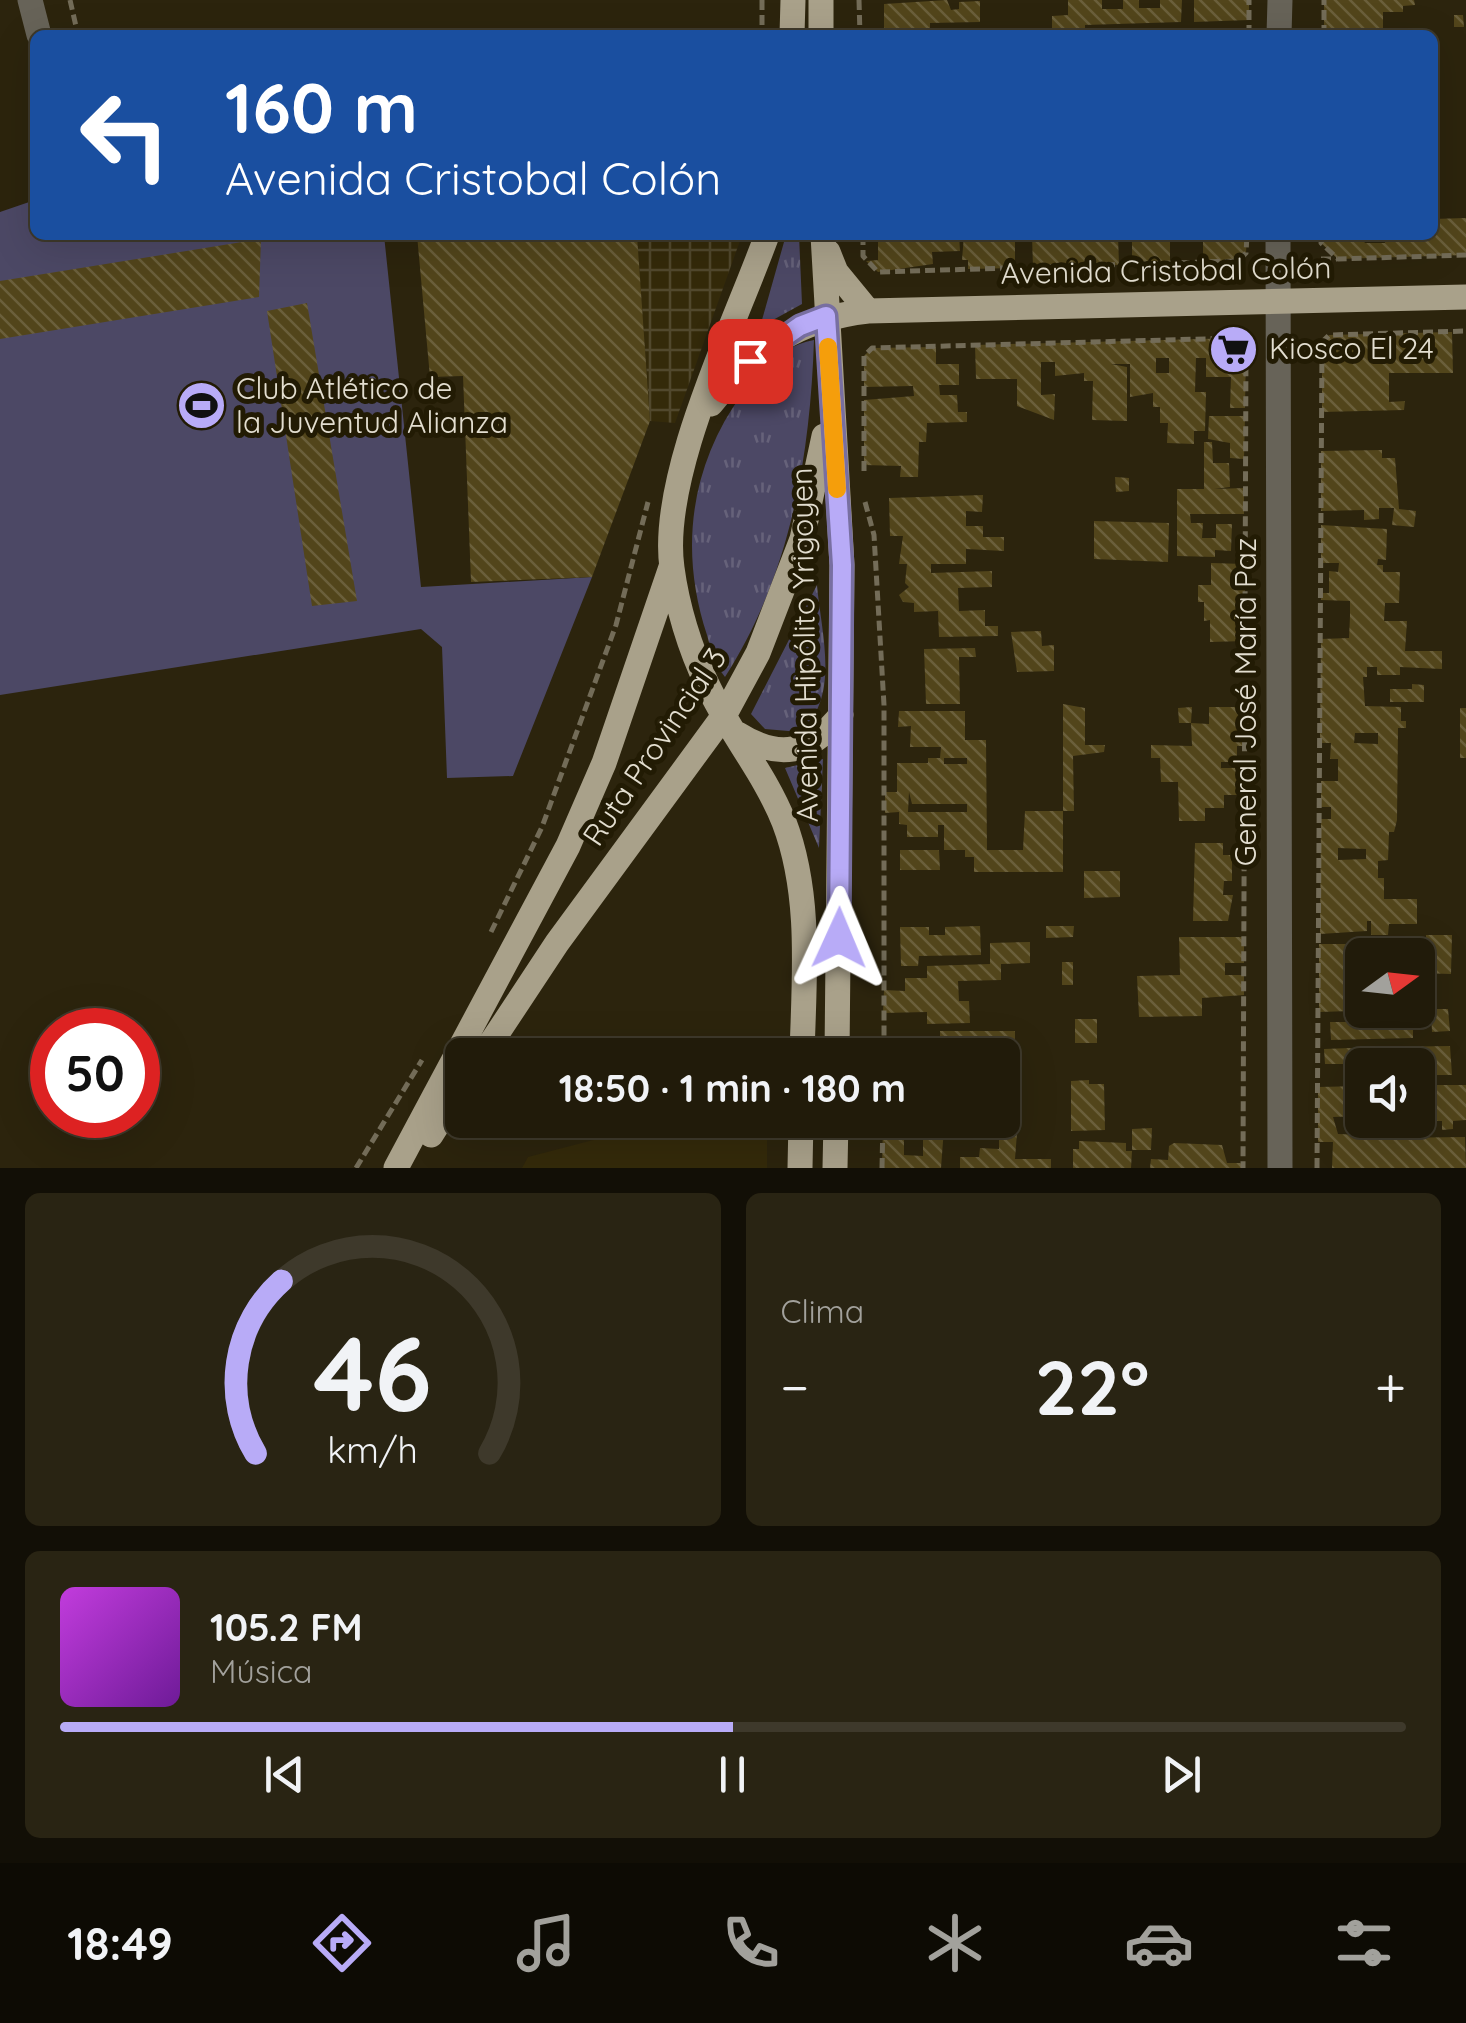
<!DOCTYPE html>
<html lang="es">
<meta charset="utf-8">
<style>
:root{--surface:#211b0a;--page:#292413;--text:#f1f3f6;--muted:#a2a19c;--line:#3e392b;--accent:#b8abf7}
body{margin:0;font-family:Quicksand,sans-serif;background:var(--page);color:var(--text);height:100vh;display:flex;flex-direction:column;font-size:38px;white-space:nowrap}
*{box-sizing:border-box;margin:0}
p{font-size:32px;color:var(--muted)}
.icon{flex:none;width:55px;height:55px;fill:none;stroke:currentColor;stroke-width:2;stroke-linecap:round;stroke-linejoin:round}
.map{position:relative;height:1168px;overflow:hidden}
.drawer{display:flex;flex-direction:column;gap:25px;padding:25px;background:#120f06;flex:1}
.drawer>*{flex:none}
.banner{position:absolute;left:30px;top:30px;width:1408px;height:210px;border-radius:15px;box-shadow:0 10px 40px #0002,0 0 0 2px var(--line);background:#1a4fa0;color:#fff;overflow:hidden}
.needle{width:65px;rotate:75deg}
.buttons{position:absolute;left:1345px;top:938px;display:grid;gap:20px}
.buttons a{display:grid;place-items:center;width:90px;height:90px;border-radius:15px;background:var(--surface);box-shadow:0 10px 40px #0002,0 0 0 2px var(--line);font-size:50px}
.speed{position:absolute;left:30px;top:1008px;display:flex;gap:20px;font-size:50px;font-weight:700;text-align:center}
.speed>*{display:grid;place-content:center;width:130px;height:130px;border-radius:50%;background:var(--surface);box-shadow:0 10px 40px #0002,0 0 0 2px var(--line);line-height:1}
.speed .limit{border:15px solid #d22;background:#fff;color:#111}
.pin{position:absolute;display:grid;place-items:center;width:85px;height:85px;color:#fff;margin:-42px;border-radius:20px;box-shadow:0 5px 15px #0006}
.me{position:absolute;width:110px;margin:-55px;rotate:1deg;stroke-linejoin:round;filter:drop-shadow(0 0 8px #0008)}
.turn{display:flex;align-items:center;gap:35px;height:210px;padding:0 30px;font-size:45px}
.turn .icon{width:130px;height:130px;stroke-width:2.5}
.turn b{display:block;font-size:70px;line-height:85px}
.big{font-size:75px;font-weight:800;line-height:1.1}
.drawer .tile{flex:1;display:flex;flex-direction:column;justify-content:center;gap:15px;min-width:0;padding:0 35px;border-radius:15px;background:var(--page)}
.drawer .dial{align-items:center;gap:0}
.dial svg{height:260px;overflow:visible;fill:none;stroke:var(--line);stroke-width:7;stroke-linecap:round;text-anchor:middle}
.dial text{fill:var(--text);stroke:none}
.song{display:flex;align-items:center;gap:30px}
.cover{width:120px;height:120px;border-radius:15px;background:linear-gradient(135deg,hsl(290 70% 55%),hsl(280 70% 35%))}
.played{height:10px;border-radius:5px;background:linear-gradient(90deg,var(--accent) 50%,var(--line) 50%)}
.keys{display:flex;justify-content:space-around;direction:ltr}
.heat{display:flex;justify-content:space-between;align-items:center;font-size:55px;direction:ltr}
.drawer .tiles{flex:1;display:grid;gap:25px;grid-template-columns:1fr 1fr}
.tile:last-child{grid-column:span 2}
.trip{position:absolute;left:445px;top:1038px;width:575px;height:100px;border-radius:15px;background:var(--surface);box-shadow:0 10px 40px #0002,0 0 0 2px var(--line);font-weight:800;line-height:100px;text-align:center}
.menu{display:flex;height:160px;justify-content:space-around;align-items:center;background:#0d0b04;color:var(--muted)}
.menu .icon{width:70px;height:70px}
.menu .current{color:var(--accent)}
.menu b{font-size:45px;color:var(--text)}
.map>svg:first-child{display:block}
</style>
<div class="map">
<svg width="1466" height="1168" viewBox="0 0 1466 1168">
<defs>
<pattern id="industrial-grid" width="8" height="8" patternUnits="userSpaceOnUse" patternTransform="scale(2.5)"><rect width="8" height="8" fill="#342a0a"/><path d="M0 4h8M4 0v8" fill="none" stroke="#51482d"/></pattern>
<pattern id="grass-tufts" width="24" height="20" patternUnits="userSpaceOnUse" patternTransform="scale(2.5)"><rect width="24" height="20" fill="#4c4865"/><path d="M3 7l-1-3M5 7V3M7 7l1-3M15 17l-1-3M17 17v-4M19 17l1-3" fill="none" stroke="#66627a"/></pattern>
<pattern id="building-back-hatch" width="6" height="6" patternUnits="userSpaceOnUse" patternTransform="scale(2.5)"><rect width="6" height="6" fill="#52451b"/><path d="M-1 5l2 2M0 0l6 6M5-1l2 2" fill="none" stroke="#6b5f3b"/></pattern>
</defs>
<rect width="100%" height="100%" fill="#2c240d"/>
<path fill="#342a0a" d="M670,1120H767V1168H522L528,1157Z"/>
<path fill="url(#industrial-grid)" d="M637,235H742L675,423L650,421Z"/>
<path fill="url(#grass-tufts)" d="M786,235H799L802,304L760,327Z
M814,340C810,458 790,576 725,677C715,665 711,650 707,635C679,551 690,466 742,394C760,369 782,346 814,340Z
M817,585C821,633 841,697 800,732L765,729L751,714Z
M823,759L819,848L785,768Z"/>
<path fill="#4c4865" d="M35,200V235H384L421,587L592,577L513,776L447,778L442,647L421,629L0,695V212Z"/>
<path fill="url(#building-back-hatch)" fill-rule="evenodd" d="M947,0L951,10L959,9V2L980,1V22L930,23V30H919V35H884V4Z
M1068,0H1102V9H1123V0H1139V8H1160V0H1182L1181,22L1085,25V35H1052V16L1068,15Z
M1194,0H1249V20L1194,22Z
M1324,0H1414L1415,5L1403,6V12H1383V28H1391V35H1362L1361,29H1324Z
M1454,15H1463L1464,27H1454Z
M1466,218V255L1338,259L1321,243L1322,235H1359L1365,243H1385L1384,235H1432V219Z
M417,235H637L650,421L592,577L471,582L463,376L430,377Z
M878,235H959L960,251L932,252L933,264L878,272L866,261L878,260Z
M964,235H1015V268L968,269V260H962Z
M1032,235H1118L1119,265L1033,268Z
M1132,235H1170V263L1132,264Z
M1203,235H1247L1246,253L1238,261L1203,262Z
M261,239L259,297L0,339V281Z
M307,303L357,601L312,606L267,311Z
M1452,332L1453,373H1389V402L1405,401L1404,410L1322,412V342L1329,335Z
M1239,338L1246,344L1245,408H1230L1231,377H1206V358H1196L1195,392H1206L1205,431H1194V444L1167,443L1168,423H1160V407H1153V393L1130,397V364H1111L1127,367V421L1092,420L1093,381H1084V373L1055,376V362H1041V395L1055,394L1054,420L1017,406V379H976L975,345ZM1156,358H1169V373H1156Z
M936,347V364H959V385H939L940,395H957L958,412H967V422L927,423L926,442H919L918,477H900L901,466L864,465V400L914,396L913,386L864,387V356L872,348Z
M1209,416H1245L1244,459L1230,458V443L1208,439Z
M1204,442H1212L1213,463H1229L1230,487L1214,489L1244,488V514H1190L1191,523H1203L1202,538H1216V524H1232L1231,551L1215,550V557L1177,556V489H1204Z
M1382,450V458H1395L1399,509L1416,511L1414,527L1392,525L1394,508H1379V519L1364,520V510L1321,511V451Z
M1115,477L1129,478V491L1116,492Z
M983,495L982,512L966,511V526H983V537H1004V551L966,549V564H931V573L992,571V587L958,588L959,611L985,610V626H998V636L939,637L938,611L914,612V603L903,602L899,595L909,587L905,583L907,564H899L903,536H890L889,498Z
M1094,521L1169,523L1168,562L1094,559Z
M1321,525L1387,529L1386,560L1378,559L1377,565H1383V572H1400L1399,603H1385L1384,621H1407L1405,651H1442V669L1400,667V675H1377V667H1367V677H1363L1365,706L1401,707V721H1406V728H1398L1397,820L1394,832H1389L1388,860L1378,861V878H1384V899H1417V924H1389L1388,935H1371V921H1367V931L1320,934L1321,819H1331V807H1321V781H1338V759H1330L1331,743H1320L1321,639L1349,638L1350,616V601L1321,600V593H1329V571L1338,572L1339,563H1321ZM1355,733H1378V744L1354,743ZM1338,848L1366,849V859L1338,860Z
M1211,563L1245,564V641L1210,642V620L1204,621V602H1198V585H1211Z
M1041,631L1042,646L1054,645V671L1017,672L1011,632Z
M975,648L976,657H959L960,704H926L924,649Z
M1412,684L1424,685V702H1390V689H1412Z
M1063,704L1085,708V745H1105L1104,752L1073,756L1074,811H1063V872H974V857H965V850H944V825H938V837H907V825L899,824V812L885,813V792H897V763H928V758H940L941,747H910L911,726L898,727L899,711H965V740H986L987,850H1023L1025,811H1063ZM944,758H967V764H944ZM909,792L912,804H967V812H908Z
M1192,707L1191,723H1179L1178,708Z
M1209,707H1245V746H1237V762H1221V768H1244V795H1224V808H1205V821H1179L1178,782H1161L1160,758H1151V745L1192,746L1191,723L1209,724Z
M1460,708H1466V758H1460Z
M1195,843H1223V855H1232V881H1224L1223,895H1233L1228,921H1193Z
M900,850H939L940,870H900Z
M1084,871H1120V897L1084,898Z
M980,926L981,955L919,956L918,966H901L900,927H929V935H945V927Z
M1046,926H1074L1073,937L1046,938Z
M1426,935H1452L1451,974L1418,973V954H1426Z
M1179,937H1244V963H1225V975H1244V995L1202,998V1016L1139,1017L1137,976L1180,975Z
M1030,942V963L1001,964V980L958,981L959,1001H969L970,1023L927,1024V1012L883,1013L884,990L905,991V978H927V966L990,964V943Z
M1319,944H1367L1360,1011L1390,1010L1391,1021H1398V1010H1413V1038L1331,1040L1330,1022H1353L1352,1011L1319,1012Z
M1062,962H1073V985H1062Z
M1431,1009H1448L1450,1031L1432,1032Z
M1075,1019H1097V1043H1075Z
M940,1031H1015V1070H1002V1055H940Z
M1450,1046L1452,1075H1418V1065H1400V1053H1384V1047Z
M1377,1047L1378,1065H1362V1071L1350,1072V1064H1325L1324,1049Z
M1089,1080V1084H1104L1105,1130L1071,1131V1081Z
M1418,1085H1466V1120L1453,1121V1129L1442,1130V1121H1418Z
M1362,1086V1116L1333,1117L1338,1134L1362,1135V1123H1369V1135L1386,1138L1465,1137L1466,1168H1332L1333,1142H1318V1087Z
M883,1120H934V1128H944L941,1168H882ZM923,1135V1156L904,1155V1136Z
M1152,1128L1151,1150H1132V1129Z
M999,1133H1017L1015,1159H1051V1168H960V1157H979L980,1148L999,1149Z
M1079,1141L1126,1143V1151H1132L1131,1168H1073V1149H1079Z
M1174,1143L1222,1145L1227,1163H1243V1168H1150L1151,1159L1168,1160L1169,1146Z"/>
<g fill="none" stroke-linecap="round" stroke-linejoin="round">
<path stroke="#736c58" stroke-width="5" stroke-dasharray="10 5" stroke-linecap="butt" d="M70,0L78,35
M762,0V35
M859,0L860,35
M1249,35V0
M1324,35V0
M863,235V256L878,272L1238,261L1246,253L1247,235
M1322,235L1321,243L1338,259L1466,255
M1321,259H1337
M864,471V356L872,348L1239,338L1246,344L1243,1168
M865,502L874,535L884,705V1055
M491,932L542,827L616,625L648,502
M356,1168L422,1060
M882,1168L883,1120
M1317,1168L1322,342L1329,335L1466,331"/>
<path stroke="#676358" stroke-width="25" d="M30,0L39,35
M1279,35L1280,0
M1278,235L1280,1168"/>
<path stroke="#a9a18a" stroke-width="25" d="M821,0V35
M792,35L793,0
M767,235C735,324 659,476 672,568C677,606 690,649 707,684C729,732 764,772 784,822C812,895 804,979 802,1055
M823,235L842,565L837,1055
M828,252L836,272L868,311
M711,404C755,349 797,319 868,311L1466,297
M738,734C779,760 810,754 841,715
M483,1055L557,943L725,714L758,653L802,539L824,436
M431,1135L462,1086
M396,1168L568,846L604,763L671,567
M800,1168L801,1120
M835,1168L836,1120"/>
</g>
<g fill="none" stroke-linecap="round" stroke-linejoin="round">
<defs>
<path id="route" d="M750,361L800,326L826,316L842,565L839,938"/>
</defs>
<use href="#route" stroke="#786fa1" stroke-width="25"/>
<use href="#route" stroke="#b8abf7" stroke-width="18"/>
<path stroke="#f59e0b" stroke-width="18" d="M828,347L837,489"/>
</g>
<defs>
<symbol id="supermarket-disc" viewBox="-11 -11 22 22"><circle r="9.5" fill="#b8abf7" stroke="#221b04"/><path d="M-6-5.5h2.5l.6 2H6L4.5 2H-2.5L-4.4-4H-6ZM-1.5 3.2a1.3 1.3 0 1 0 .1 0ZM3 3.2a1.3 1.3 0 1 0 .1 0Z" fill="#111"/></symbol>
<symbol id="stadium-disc" viewBox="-11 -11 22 22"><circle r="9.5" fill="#b8abf7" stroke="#221b04"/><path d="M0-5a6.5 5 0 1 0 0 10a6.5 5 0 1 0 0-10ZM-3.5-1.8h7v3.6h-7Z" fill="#111"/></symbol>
</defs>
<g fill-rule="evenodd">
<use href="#supermarket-disc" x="1206" y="322" width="55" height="55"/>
<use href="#stadium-disc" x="174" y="378" width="55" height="55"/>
</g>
<g text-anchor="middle" stroke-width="10" stroke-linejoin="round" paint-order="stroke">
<g font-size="30" fill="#e3ded0" stroke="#221b04">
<text transform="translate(1166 271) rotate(-1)" y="10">Avenida Cristobal Colón</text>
<text transform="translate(805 645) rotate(-91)" y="10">Avenida Hipólito Yrigoyen</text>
<text transform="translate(1246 702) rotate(-90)" y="10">General José María Paz</text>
<text transform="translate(655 747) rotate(-56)" y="10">Ruta Provincial 3</text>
</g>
<g font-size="30" fill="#e3ded0" stroke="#221b04" text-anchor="start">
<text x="1269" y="359">Kiosco El 24</text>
<text x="236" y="399">Club Atlético de<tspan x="236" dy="34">la Juventud Alianza</tspan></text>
</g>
</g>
</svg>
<div class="buttons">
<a><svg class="needle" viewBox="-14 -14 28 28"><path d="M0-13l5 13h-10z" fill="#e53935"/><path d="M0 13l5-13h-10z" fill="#a2a19c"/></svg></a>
<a><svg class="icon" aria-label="sound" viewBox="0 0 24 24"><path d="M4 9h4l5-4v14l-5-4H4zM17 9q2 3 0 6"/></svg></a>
</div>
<div class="speed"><div class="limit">50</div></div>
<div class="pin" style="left:750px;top:361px;background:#d93025"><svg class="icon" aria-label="arrive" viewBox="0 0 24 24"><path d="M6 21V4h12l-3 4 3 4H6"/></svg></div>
<svg class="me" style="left:839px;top:938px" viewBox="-20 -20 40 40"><path d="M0-17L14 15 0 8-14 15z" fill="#b8abf7" stroke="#fff" stroke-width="4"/></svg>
<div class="trip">18:50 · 1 min · 180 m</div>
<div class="banner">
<div class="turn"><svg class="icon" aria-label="left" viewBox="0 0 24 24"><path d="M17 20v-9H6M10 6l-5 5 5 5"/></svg><div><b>160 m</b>Avenida Cristobal Colón</div></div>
</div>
</div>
<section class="drawer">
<div class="tiles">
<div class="tile dial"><svg viewBox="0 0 100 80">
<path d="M14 69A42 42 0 1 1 86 69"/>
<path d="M14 69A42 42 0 0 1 22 16" stroke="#b8abf7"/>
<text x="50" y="56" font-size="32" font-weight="700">46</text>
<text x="50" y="72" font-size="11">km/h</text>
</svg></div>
<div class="tile"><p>Clima</p>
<div class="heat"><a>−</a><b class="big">22°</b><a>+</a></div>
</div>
<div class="tile">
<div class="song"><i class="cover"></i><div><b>105.2 FM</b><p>Música</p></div></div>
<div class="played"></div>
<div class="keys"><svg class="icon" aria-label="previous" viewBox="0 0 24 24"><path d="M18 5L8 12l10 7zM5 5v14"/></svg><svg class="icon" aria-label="pause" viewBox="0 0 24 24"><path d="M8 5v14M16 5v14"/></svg><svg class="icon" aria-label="next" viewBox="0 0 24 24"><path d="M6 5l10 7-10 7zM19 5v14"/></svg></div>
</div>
</div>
</section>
<nav class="menu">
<b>18:49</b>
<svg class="icon current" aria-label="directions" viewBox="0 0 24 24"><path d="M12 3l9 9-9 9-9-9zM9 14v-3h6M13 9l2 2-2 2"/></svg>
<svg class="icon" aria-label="music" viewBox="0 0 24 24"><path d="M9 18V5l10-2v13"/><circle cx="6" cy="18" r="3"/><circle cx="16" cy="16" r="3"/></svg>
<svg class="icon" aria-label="phone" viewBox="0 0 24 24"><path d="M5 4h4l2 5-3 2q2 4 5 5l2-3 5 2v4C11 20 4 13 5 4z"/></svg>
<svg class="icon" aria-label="climate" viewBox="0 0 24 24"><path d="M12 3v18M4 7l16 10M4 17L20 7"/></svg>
<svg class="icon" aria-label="car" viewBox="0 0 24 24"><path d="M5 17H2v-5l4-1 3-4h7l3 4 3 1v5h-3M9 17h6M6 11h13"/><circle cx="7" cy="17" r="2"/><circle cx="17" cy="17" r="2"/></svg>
<svg class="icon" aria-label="filters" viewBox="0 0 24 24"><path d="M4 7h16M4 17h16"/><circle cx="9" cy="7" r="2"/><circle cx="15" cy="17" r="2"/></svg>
</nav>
